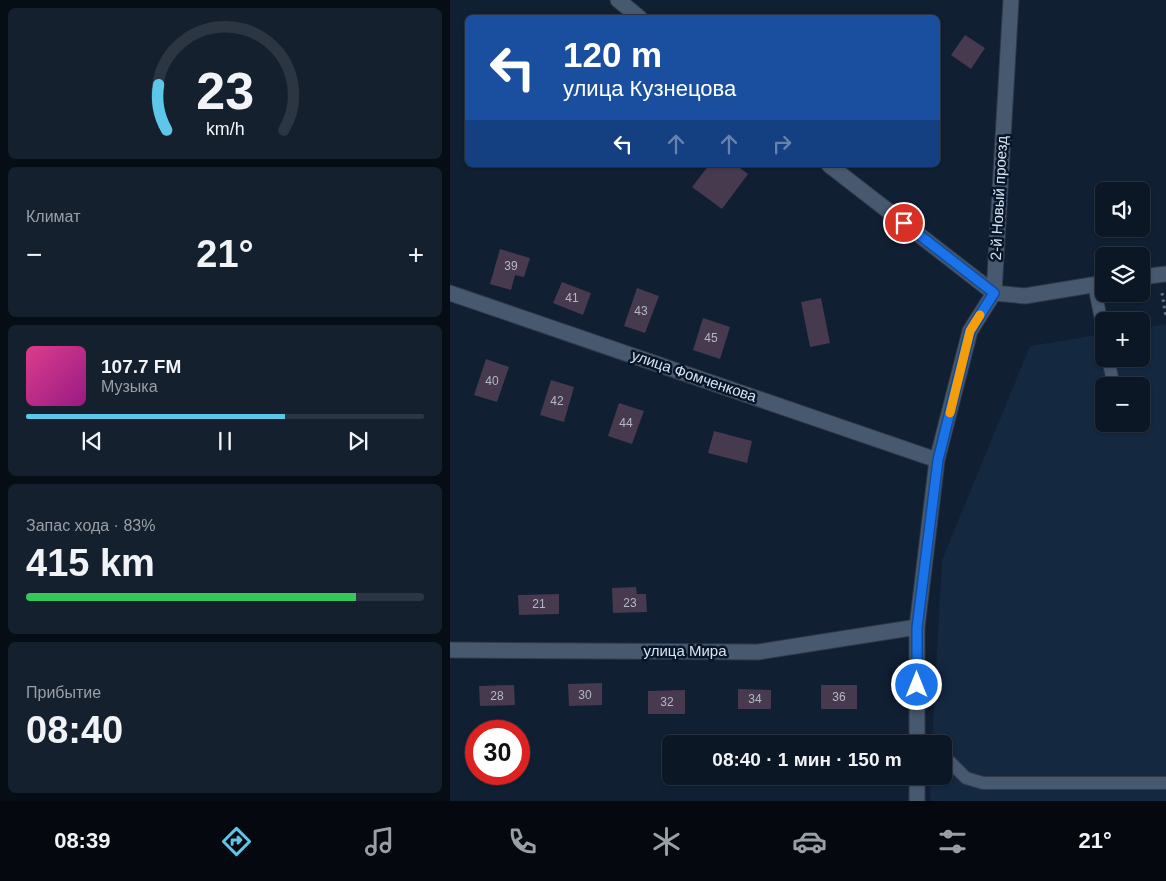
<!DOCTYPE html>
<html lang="ru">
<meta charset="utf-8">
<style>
:root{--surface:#0c1726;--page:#15202e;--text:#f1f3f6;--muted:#9a9fa7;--line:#2c3643;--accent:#5cc7e8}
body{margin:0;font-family:Helvetica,sans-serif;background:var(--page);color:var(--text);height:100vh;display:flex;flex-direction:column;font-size:19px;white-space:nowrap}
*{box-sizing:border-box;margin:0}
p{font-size:16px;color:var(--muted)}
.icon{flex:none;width:28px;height:28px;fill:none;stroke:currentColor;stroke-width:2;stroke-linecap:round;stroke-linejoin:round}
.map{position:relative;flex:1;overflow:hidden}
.sheet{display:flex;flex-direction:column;gap:8px;padding:8px;background:#070d15;width:450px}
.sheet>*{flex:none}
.hud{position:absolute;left:15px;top:15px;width:475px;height:152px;border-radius:8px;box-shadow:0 1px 4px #0004,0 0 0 1px var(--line);background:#1a4fa0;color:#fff;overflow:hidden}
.controls{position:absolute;left:645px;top:182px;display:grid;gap:10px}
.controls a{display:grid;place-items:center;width:55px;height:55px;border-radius:8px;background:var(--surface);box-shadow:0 1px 4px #0004,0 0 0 1px var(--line);font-size:25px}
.speed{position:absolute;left:15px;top:720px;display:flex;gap:10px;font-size:25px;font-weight:700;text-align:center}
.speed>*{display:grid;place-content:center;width:65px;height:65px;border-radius:50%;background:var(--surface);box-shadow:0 1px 4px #0004,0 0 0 1px var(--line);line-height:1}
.speed .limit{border:8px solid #d22;background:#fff;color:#111}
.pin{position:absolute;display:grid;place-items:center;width:42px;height:42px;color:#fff;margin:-21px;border:2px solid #fff;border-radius:50%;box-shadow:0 1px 5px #0007}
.me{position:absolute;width:55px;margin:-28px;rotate:0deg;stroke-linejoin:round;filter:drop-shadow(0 0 4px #0008)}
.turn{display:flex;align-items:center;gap:18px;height:105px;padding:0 15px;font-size:22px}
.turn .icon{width:65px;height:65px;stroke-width:2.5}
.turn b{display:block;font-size:35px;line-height:42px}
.lanes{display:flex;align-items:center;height:48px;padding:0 15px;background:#0003;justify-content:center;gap:25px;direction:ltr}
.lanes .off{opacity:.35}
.big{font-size:38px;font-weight:700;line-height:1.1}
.sheet .card{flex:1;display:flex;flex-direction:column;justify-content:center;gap:8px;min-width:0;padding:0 18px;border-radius:8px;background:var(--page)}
.sheet .dial{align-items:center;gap:0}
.dial svg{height:130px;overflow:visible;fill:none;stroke:var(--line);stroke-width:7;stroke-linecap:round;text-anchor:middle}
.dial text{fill:var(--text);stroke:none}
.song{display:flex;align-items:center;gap:15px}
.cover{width:60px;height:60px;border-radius:8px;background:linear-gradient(135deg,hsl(330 70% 55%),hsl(310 70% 35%))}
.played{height:5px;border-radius:2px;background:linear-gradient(90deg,var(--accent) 65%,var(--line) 65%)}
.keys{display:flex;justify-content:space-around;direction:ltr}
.heat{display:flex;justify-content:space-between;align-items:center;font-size:28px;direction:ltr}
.charge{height:8px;border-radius:4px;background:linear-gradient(90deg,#34c759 83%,var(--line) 0)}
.trip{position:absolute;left:212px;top:735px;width:290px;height:50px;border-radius:8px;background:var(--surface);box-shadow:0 1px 4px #0004,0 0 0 1px var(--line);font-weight:700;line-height:50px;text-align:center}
.tab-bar{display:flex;height:80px;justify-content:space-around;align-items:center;background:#05090f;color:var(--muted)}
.tab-bar .icon{width:35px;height:35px}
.tab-bar .current{color:var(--accent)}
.tab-bar b{font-size:22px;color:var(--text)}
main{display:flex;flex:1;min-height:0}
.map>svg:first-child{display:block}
</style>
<main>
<section class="sheet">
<div class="card dial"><svg viewBox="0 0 100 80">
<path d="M14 69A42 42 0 1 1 86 69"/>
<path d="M14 69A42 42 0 0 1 9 41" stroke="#5cc7e8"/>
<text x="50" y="56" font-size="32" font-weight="700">23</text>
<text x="50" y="72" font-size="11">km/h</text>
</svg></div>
<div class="card"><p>Климат</p>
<div class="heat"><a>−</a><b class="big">21°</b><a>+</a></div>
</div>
<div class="card">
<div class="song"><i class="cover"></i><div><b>107.7 FM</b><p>Музыка</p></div></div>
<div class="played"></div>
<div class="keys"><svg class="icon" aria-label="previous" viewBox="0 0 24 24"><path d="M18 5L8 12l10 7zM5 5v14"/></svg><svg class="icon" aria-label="pause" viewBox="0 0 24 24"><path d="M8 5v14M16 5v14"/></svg><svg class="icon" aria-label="next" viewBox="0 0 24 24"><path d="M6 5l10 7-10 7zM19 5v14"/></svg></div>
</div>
<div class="card"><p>Запас хода · 83%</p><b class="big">415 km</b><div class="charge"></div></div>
<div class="card"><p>Прибытие</p><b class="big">08:40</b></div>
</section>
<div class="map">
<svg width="716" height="801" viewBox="0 0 716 801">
<rect width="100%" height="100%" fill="#101f32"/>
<path fill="#142840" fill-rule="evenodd" d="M716,324V801H480L481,776H494V744H482L492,560L580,346L654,334V359H691V328ZM654,386H691V424H654Z"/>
<path fill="#47394e" d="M515,35L535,48L521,69L501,55Z
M259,165H286L298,174L272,209L242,187Z
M50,249L80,258L74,277L65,275L61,290L40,284Z
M112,282L141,293L133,315L103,303Z
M187,288L209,296L195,333L174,326Z
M371,298L380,343L360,347L351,302Z
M253,318L280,327L270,359L243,350Z
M36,359L59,367L47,402L24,395Z
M101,380L124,387L114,422L90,415Z
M169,403L194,411L182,444L158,436Z
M264,431L302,441L297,463L258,453Z
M186,587L187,594H196L197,612L163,613L162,588Z
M109,594V614L69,615L68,595Z
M152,683V705L119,706L118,684Z
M64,685L65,705L30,706L29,686Z
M371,685H407V709H371Z
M288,689L321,690V709H288Z
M235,690V714H198V691Z"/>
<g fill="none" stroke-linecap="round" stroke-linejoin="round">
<defs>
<path id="lane" d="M644,284L654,335
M658,359L664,386
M494,756L516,778L533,783H716"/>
<path id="street" d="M168,0L190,18
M379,165L544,293L575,296L654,283
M691,277L716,274
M0,293L487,460
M0,650L308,652L467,627
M467,744V627L487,460L520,331L544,293L561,0
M467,801V776"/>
</defs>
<use href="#lane" stroke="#303848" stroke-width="14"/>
<use href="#street" stroke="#303848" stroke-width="17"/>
<path stroke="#606d7e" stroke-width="3" stroke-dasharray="2.5 4" stroke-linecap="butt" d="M712,293L716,318"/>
<use href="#lane" stroke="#47596f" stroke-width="12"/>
<use href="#street" stroke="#47596f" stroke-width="15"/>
</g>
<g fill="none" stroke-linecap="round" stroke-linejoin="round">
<defs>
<path id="route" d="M454,223L544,293L520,331L488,460L467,628V685"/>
</defs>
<use href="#route" stroke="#114b97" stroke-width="12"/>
<use href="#route" stroke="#1a73e8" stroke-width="9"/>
<path stroke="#f59e0b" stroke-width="9" d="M500,413L520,331L530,315"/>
</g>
<g text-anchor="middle" stroke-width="5" stroke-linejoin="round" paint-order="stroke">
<g font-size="12" fill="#b4b8c8">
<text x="61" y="270">39</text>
<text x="122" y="302">41</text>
<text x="191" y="315">43</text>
<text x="261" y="342">45</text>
<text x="42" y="385">40</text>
<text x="107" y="405">42</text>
<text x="176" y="427">44</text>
<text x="180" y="607">23</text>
<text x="89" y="608">21</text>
<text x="135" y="699">30</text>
<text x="47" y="700">28</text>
<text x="389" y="701">36</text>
<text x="305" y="703">34</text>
<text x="217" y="706">32</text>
</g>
<g font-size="15" fill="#d8e3f0" stroke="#071528">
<text transform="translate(549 198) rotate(-87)" y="5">2-й Новый проезд</text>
<text transform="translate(244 376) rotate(19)" y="5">улица Фомченкова</text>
<text x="235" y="656">улица Мира</text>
</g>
</g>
</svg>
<div class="controls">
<a><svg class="icon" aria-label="sound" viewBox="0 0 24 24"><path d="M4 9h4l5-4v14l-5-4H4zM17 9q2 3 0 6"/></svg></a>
<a><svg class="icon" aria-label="layers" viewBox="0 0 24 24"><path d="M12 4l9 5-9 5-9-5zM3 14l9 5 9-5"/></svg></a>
<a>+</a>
<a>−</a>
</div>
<div class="speed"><div class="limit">30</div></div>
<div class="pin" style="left:454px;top:223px;background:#d93025"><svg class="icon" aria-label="arrive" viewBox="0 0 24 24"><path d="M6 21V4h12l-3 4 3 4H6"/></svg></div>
<svg class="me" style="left:467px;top:685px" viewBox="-20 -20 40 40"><circle r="17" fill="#1a73e8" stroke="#fff" stroke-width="3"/><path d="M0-11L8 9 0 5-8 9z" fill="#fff"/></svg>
<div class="trip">08:40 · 1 мин · 150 m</div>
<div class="hud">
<div class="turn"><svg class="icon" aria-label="left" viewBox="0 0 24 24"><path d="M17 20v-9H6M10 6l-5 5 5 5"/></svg><div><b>120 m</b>улица Кузнецова</div></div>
<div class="lanes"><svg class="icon" aria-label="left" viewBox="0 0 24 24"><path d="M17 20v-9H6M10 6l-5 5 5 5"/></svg><svg class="icon off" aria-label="ahead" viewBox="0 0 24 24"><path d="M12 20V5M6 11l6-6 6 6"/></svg><svg class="icon off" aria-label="ahead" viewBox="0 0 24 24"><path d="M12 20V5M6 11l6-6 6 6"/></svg><svg class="icon off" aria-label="right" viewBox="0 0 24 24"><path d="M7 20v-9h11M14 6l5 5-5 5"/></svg></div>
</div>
</div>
</main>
<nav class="tab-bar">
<b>08:39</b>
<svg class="icon current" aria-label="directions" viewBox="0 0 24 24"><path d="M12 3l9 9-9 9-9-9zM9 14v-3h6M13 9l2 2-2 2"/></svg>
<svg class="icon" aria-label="music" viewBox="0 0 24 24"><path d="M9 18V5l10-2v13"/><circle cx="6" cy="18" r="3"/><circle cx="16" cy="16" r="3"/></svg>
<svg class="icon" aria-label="phone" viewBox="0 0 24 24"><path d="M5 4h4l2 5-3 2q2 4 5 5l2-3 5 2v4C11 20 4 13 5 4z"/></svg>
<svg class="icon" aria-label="climate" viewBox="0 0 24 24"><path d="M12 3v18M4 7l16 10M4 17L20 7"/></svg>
<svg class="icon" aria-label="car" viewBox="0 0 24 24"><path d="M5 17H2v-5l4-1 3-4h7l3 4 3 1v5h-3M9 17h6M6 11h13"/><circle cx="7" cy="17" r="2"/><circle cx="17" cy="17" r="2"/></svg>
<svg class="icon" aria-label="filters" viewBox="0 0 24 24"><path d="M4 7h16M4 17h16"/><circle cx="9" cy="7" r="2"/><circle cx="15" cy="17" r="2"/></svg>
<b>21°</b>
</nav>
